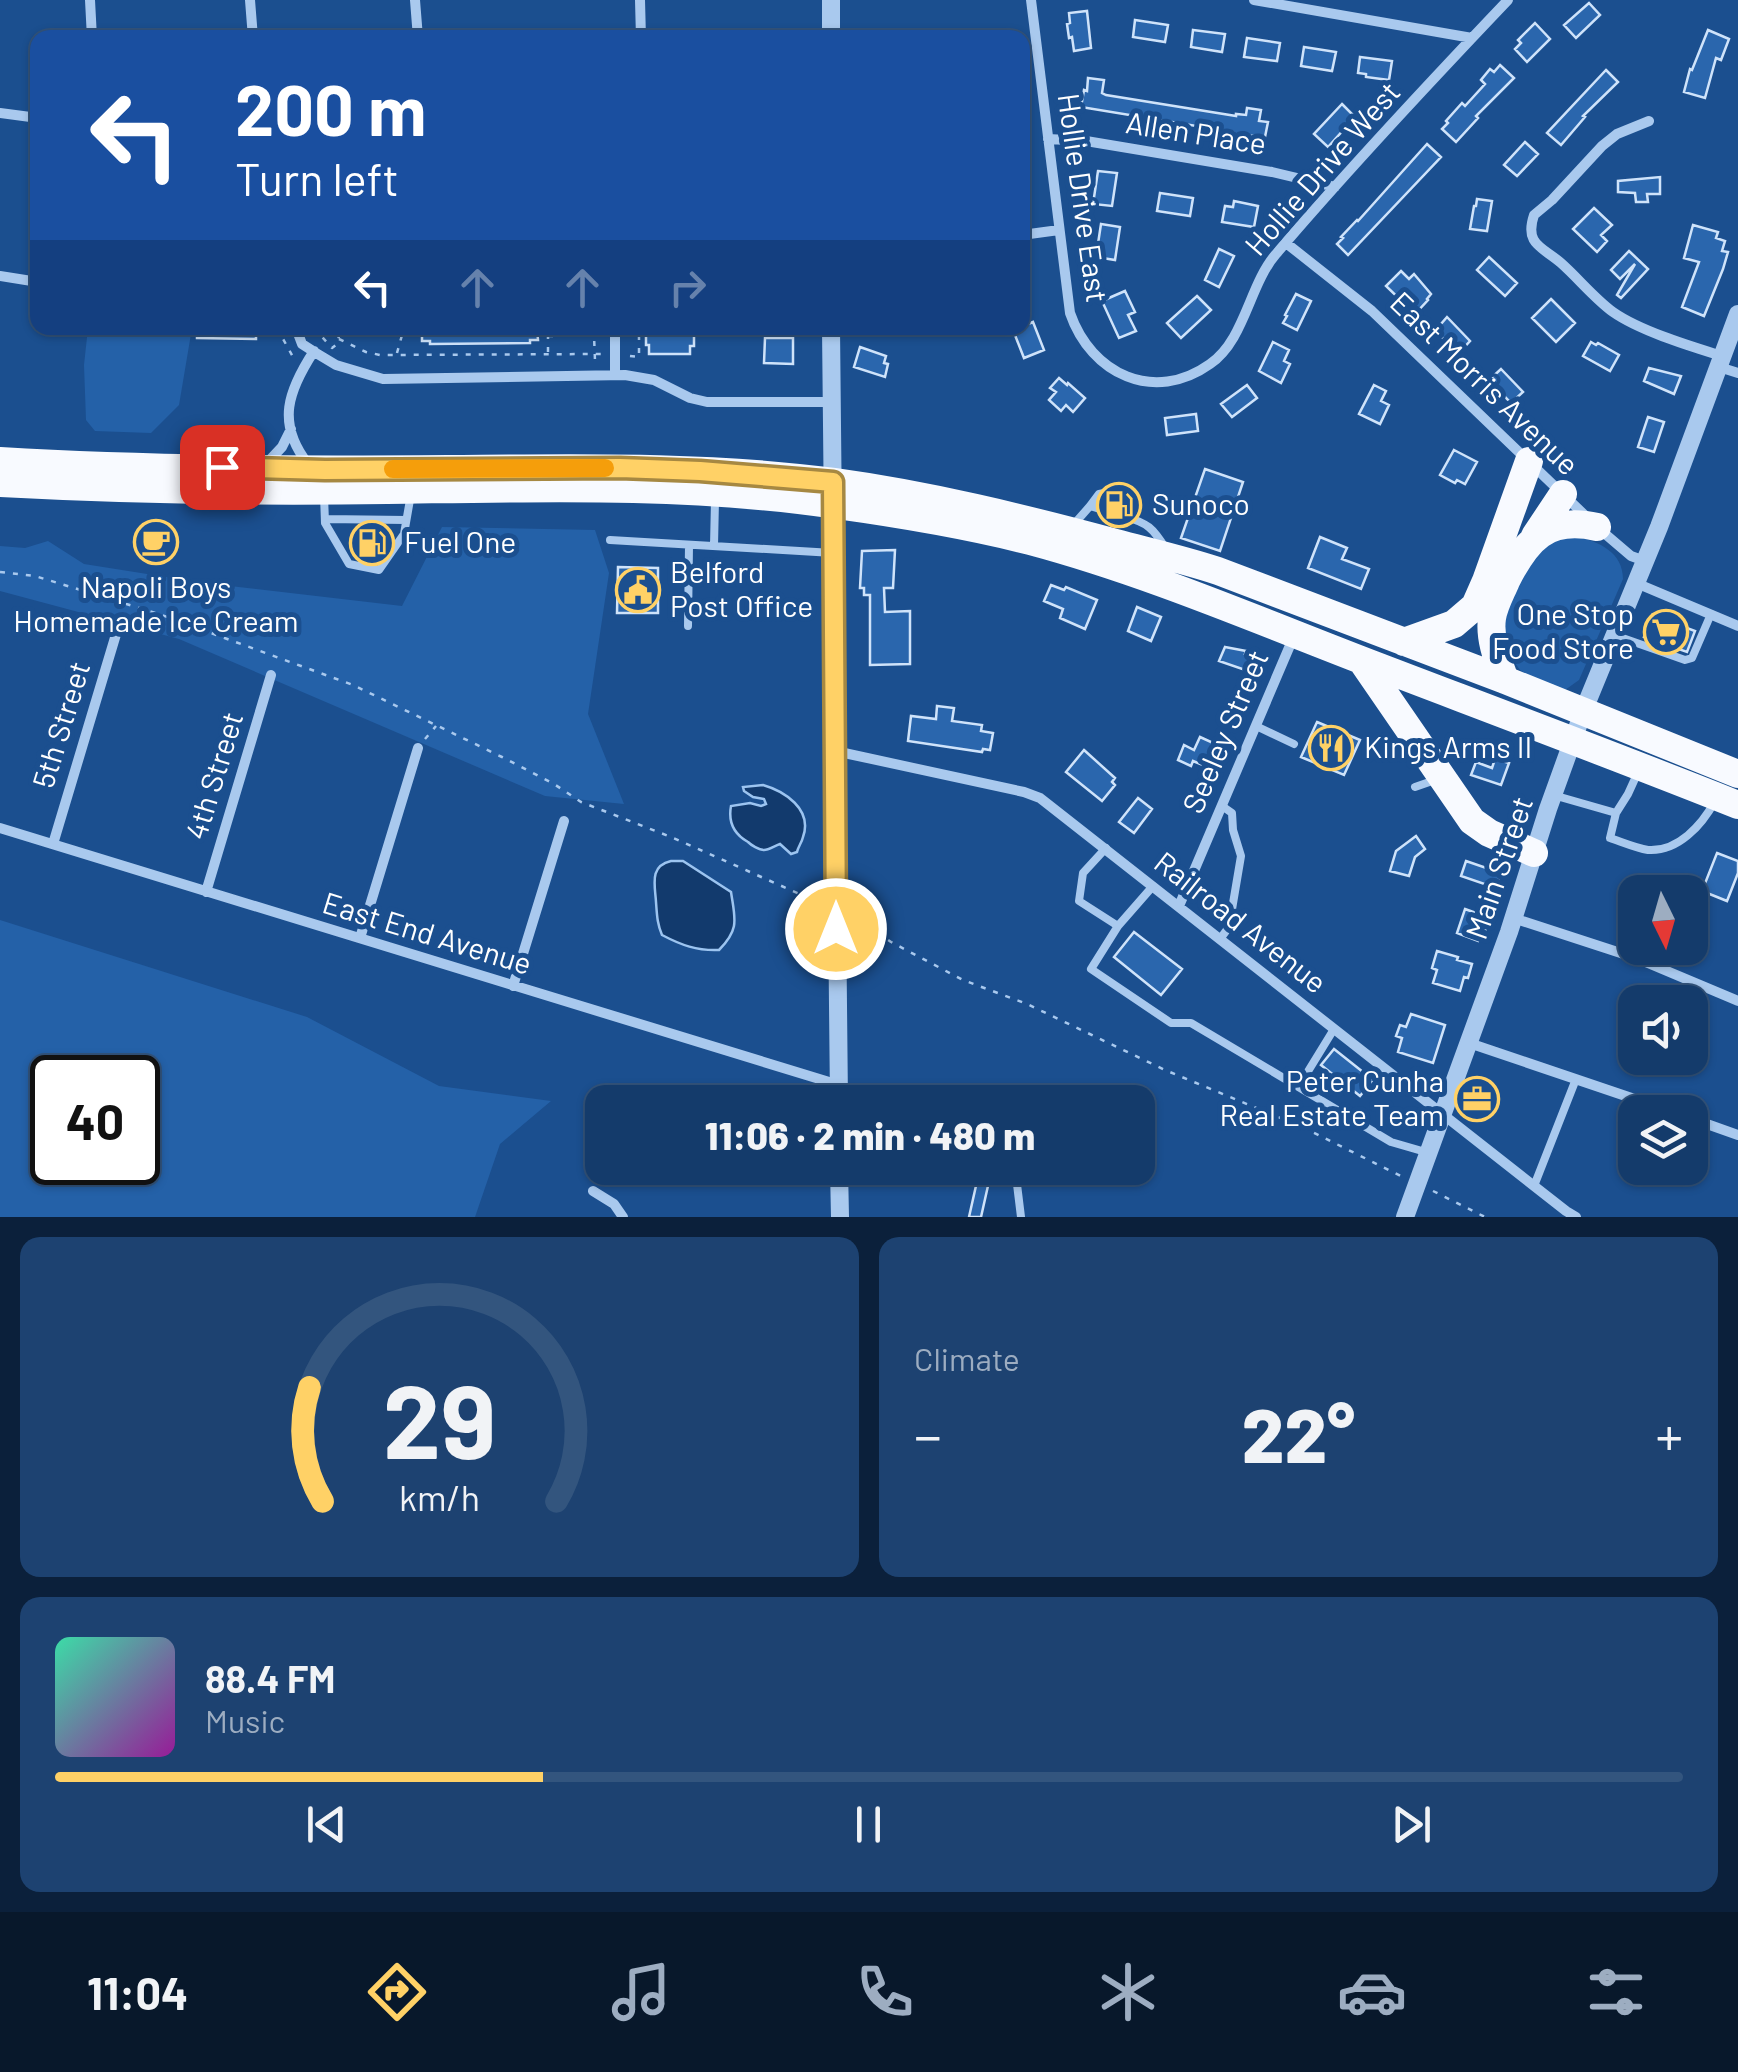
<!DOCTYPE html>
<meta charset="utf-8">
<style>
:root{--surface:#143b6b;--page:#1d4271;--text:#f1f3f6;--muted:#9dadc1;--line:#33557e;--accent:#ffd166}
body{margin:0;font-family:Barlow,sans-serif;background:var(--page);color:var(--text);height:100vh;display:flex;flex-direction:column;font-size:38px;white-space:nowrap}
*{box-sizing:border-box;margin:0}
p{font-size:32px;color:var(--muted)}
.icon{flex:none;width:55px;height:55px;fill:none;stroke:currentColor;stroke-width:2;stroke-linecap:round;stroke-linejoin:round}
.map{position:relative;height:1217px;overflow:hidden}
.side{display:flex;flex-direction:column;gap:20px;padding:20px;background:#0b203b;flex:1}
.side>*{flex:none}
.hud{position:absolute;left:30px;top:30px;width:1000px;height:305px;border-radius:20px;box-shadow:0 2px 8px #0004,0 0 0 2px var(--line);background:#1a4fa0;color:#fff;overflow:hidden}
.needle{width:65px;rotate:175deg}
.tools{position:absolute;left:1618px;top:875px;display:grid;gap:20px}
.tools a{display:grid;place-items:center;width:90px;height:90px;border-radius:20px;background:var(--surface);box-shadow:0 2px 8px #0004,0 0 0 2px var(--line);font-size:50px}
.speed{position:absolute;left:30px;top:1055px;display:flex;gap:20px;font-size:50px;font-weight:700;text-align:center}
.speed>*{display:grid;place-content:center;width:130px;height:130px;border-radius:50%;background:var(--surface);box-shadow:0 2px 8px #0004,0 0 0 2px var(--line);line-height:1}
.speed .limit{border:5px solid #111;border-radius:15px;background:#fff;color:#111}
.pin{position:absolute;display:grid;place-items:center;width:85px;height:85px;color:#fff;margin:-42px;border-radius:20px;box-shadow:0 5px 15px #0006}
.me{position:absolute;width:110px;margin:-55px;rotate:0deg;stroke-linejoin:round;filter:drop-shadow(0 0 8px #0008)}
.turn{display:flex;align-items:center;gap:35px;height:210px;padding:0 40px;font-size:45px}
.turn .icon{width:130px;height:130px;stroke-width:2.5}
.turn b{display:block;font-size:70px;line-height:85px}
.lanes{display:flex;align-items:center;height:95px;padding:0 40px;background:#0003;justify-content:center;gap:50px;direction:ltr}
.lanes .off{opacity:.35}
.big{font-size:75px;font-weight:800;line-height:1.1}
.side .widget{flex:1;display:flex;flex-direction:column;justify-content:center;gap:15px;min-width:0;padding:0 35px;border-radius:20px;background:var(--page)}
.side .dial{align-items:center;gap:0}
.dial svg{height:260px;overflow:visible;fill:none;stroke:var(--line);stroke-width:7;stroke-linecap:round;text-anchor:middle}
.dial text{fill:var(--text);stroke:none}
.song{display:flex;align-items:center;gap:30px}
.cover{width:120px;height:120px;border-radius:15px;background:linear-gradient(135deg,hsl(160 70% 55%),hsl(300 70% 35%))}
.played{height:10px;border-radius:5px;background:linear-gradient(90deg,var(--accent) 30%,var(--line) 30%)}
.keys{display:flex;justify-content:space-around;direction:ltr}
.heat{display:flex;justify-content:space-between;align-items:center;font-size:55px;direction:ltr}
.side .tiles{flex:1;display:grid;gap:20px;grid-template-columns:1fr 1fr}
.widget:last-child{grid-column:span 2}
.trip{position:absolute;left:585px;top:1085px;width:570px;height:100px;border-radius:20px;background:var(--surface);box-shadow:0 2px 8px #0004,0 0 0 2px var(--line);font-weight:800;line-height:100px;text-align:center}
.tabs{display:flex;height:160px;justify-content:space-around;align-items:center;background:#08182b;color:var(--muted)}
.tabs .icon{width:70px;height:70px}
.tabs .current{color:var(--accent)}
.tabs b{font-size:45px;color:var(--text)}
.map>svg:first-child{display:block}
</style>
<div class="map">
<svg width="1738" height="1217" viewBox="0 0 1738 1217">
<rect width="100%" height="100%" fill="#1b4f8f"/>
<path fill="#2461a8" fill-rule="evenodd" d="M88,328H192L179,405L151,433L95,431L86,420L84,365Z
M442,527L595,530L609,573L588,714L624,804L545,796L179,639L0,591V546L25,548L48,541L84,564L204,583L402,606Z
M1576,536C1599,542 1623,552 1623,579L1579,680L1565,690L1534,680L1520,670L1505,649L1499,625L1529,558L1554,537Z
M0,920L307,1017L439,1086L551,1101L500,1144L475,1217H0ZM52,1078H138V1162H52Z"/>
<path fill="#123a6d" stroke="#9cc4f0" stroke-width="2.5" d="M763,785C784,791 813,809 803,837C802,842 798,847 797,852L791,854L780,844C774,846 769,850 764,850C759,850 751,845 748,842C734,834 728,822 731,806L750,803L761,806L766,804L764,799L753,797L744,791L743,787Z
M671,861H683L731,892C735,919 740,929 719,950C697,951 681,945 662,935C657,923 657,915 656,902C655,885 649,866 671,861Z"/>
<path fill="#2a66ad" stroke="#cfe3fa" stroke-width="2.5" d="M1589,3L1600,15L1576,38L1564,25Z
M1087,11L1091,48L1074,51L1072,37L1069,38L1067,24L1070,23L1069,13Z
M1135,20L1168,25L1165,42L1133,37Z
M1535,23L1550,39L1527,62L1515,49L1521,43L1518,40Z
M1193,30L1225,34L1222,52L1191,47Z
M1708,30L1729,39L1721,60L1716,58L1705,98L1684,92L1690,69L1692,70Z
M1247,38L1280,43L1277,61L1244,57Z
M1304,47L1336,52L1332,71L1301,66Z
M1360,57L1392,61L1389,80L1366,77V74L1358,73Z
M1500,65L1514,78L1476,116L1478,118L1456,142L1442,129L1448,123L1446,121L1462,103L1465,106L1485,84L1481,80L1490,69L1494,72Z
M1606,70L1618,82L1583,116L1585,117L1561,145L1547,133Z
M1088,78L1104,80L1102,93L1106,95L1236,116V114L1246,115L1247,108L1261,110L1259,121L1268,122L1265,137L1233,134V132L1081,107L1084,90L1087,91Z
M1342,104L1355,117L1328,147L1314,134Z
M1525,142L1538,154L1517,176L1504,165Z
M1427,144L1441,157L1348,255L1337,244L1343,238L1341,237L1357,220L1358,221Z
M1098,171L1117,173L1112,206L1093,204Z
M1660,177V194H1647L1648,202H1636L1635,193L1618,192V181Z
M1160,193L1193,198L1190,216L1157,211Z
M1477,199L1492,201L1487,231L1470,229L1474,206H1476Z
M1234,201L1258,206L1254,227L1222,222L1225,206L1233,207Z
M1594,208L1612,225L1601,235L1607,241L1597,252L1573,229Z
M1101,224L1120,227L1115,260L1096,257Z
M1693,225L1718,232L1716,238L1725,241L1722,251L1728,252L1723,269L1704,316L1682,307L1699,262L1684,258Z
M1219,249L1234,256L1219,287L1205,280Z
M1629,251L1648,269L1621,298L1617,295L1635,264L1620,279L1611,270Z
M1489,257L1517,283L1505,296L1477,270Z
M1401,271L1409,279L1414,274L1431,294L1427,299L1428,300L1415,314L1386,286Z
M1125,291L1135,312L1128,315L1136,331L1119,338L1102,301Z
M1296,294L1311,301L1297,330L1283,323L1287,316L1285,315Z
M1197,296L1211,310L1181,338L1167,323Z
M1551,299L1575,323L1556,342L1532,318Z
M1447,317L1470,341L1459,353L1435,331Z
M1033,322L1044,350L1024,358L1013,330Z
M197,328H256V339L197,338Z
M422,328H537L538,340H530V343L430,344V341H422Z
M646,328H694V346H690V354H649V345H646Z
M765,338H793V364L764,363Z
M1273,342L1289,350L1284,361L1290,364L1281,383L1259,371Z
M1591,342L1596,345L1598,343L1619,355L1610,371L1583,356Z
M860,347L886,356L884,363L888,364L885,377L854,367Z
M1649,368L1681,376L1674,394L1644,381Z
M1501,369L1523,392L1511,403L1489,380Z
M1059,378L1067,385L1068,383L1085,398L1073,412L1066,405L1061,411L1049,400L1056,392L1050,388Z
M1247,385L1257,398L1232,417L1221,404Z
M1374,385L1386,391L1381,401L1389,405L1380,424L1359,414Z
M1196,414L1198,431L1167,435L1165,418Z
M1648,417L1664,422L1654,452L1638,447Z
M1454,450L1477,462L1465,484L1457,480L1455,483L1440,475Z
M1205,469L1243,482L1220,551L1181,538Z
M1320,537L1347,548L1342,559L1369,569L1361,589L1308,568Z
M895,550L893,588H884L885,612L910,611V664L870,665V595H864V588H860L862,551Z
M618,567L658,568V613H617Z
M1051,585L1064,590L1066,587L1097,600L1085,629L1060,618L1063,609L1044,601Z
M1137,607L1161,617L1151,641L1128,631Z
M1652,615L1695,631L1687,652L1644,637Z
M1225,647L1246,651L1245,654L1253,657L1248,671L1219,661Z
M937,706L954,708L952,721L982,725L981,731L993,733L990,750L983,749L982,752L908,741L911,716L936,719Z
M1317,722L1360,740L1344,775L1301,757Z
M1200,737L1220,746L1210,768L1193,761L1191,766L1178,760L1184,745L1194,750Z
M1084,750L1115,778L1112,782L1115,785L1102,801L1066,772Z
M1495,759L1509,763L1501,785L1471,775L1476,762L1492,768Z
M1138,798L1152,809L1134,833L1119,822Z
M1416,836L1425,849L1415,857L1409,876L1390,871L1396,851Z
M1717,853L1738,861V873L1727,901L1702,891Z
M1466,861L1501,873L1496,888L1461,876Z
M1465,909L1490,918L1486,929L1483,928L1478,941L1457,933Z
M1134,932L1182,969L1161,995L1114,957Z
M1437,951L1458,957L1457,960L1472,964L1468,978L1464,977L1460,991L1433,983L1437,970L1432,968Z
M1411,1014L1445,1025L1433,1063L1398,1052L1402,1038L1396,1036L1400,1025L1406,1027Z
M1334,1049L1373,1080L1360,1096L1321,1065Z
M980,1168H992L981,1217H969Z"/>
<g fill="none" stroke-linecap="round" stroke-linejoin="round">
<path stroke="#a9c9ee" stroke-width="2.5" stroke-dasharray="5 8" stroke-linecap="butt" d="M277,328L293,357
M314,328L332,348L336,345L342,328
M548,336L594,335L595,361
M339,339L366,352L380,355L601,354
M548,352V328
M397,353L404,328
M630,356L639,357V328
M0,572L35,576L159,614L353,685L502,757L554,784L581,802L671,837L820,903
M425,739L436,726
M856,918L891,942L963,980L1027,1004L1165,1070L1302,1127L1403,1177
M1433,1191L1485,1217"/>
<path stroke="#a9c9ee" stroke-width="8" d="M324,495L325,523L349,564L379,570L404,534L411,494
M1090,506L1099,494L1104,493L1136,502L1133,519
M1123,516C1148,523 1153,528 1166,549
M325,519L406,520
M1075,523L1090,506L1103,510
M610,540L833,553
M714,546L715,500
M688,626L689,545
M1614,635L1685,660L1692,658L1711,614
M1256,726L1294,744
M1638,772L1628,794L1616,813L1610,838C1622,842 1636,848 1648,850C1678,852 1702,825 1715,801
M1415,787L1438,779
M1553,795L1616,813
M1106,848L1083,873L1079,901L1118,926L1153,886
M1118,926L1091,969L1171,1023H1191L1391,1142L1429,1153
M1220,939L1229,927L1241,856L1233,830L1232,813L1222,806
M1299,1086L1334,1029
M1015,1168L1021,1217
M1534,1186L1576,1079"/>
<path stroke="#a9c9ee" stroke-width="10" d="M90,0L92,38
M250,0L253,38
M415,0L418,38
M640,0L641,38
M1031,0L1070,313C1091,374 1154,404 1210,364C1245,340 1249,285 1276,254C1350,167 1429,83 1508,0
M1254,0L1472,38
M0,113L38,118
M1649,121L1617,134L1602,146L1552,200L1534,215C1524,245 1543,247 1561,263C1579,279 1594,298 1613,312C1640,331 1690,346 1722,356
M1048,139L1086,141L1272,172L1335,187
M1022,235L1059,230
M1286,243L1372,311L1597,527L1631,556L1645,561
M0,276L38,282
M296,328L302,344L316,353L336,365L383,379L625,375L654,380L690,398L707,402H832
M615,328V375
M1719,367L1738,373
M266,464L282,447L291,429
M308,464C276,423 288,391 314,351
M1636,583L1738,626
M835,751L1024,792L1040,798L1566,1211L1576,1217
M0,828L839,1085
M53,844L120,621
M206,892L271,675
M1179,906L1294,636
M1513,918L1636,958L1738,1001
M360,938L418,748
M513,986L564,821
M1469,1043L1673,1112
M1690,1118L1738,1135
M593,1191L614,1204L623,1217"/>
<path stroke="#a9c9ee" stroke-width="18" d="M831,38V0
M831,328L839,1102
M839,1168L840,1217
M1405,1217L1509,932L1548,809L1583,712L1659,527L1738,314"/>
<path stroke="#f8faff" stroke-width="28" d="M0,461C149,470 299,470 448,469C576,468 706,465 834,482C929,495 1023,518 1116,543C1150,552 1185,560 1218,571L1505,680L1738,774
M0,483C129,490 258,492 387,490C536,488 687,483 836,505C901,514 967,525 1030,541C1146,572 1257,620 1369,663C1492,710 1615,756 1738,805
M1535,536L1563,494
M1404,642L1454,624L1475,606L1486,581L1529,461
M1362,661L1472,821L1489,833L1534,853
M1505,680C1498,661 1489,639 1492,618C1494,605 1501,593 1506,581C1527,539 1547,516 1597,527"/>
</g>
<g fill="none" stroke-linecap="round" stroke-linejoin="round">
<defs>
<path id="route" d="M222,467L325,470L620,468L700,471L833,482L836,929"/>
</defs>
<use href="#route" stroke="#a68842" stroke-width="25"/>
<use href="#route" stroke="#ffd166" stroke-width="18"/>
<path stroke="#f59e0b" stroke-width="18" d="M393,469L605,468"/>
</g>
<defs>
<symbol id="fuel-ring" viewBox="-11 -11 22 22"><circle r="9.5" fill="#1b4f8f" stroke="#ffd166" stroke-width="1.5"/><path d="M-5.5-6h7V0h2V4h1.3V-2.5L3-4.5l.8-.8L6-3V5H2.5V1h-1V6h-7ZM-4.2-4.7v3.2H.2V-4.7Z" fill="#ffd166"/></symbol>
<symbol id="cafe-ring" viewBox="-11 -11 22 22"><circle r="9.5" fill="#1b4f8f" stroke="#ffd166" stroke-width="1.5"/><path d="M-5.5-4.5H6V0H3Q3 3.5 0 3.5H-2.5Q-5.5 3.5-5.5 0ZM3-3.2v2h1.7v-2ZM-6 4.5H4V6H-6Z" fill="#ffd166"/></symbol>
<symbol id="civic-ring" viewBox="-11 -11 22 22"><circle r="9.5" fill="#1b4f8f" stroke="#ffd166" stroke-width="1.5"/><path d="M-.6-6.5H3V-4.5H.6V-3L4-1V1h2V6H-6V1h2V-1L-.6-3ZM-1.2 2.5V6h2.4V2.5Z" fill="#ffd166"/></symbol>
<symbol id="supermarket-ring" viewBox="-11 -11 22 22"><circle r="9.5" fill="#1b4f8f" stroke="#ffd166" stroke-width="1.5"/><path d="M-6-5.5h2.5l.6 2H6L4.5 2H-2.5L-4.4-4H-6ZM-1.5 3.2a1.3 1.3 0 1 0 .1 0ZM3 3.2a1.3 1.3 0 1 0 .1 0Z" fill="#ffd166"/></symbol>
<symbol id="restaurant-ring" viewBox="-11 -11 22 22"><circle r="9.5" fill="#1b4f8f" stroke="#ffd166" stroke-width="1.5"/><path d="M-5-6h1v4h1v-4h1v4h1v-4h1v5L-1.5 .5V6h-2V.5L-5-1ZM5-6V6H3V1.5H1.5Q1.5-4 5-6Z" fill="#ffd166"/></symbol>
<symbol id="office-ring" viewBox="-11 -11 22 22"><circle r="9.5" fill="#1b4f8f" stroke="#ffd166" stroke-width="1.5"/><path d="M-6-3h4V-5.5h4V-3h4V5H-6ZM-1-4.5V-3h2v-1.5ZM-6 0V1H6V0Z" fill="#ffd166"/></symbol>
</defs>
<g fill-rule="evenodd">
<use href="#fuel-ring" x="1094" y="480" width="50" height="50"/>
<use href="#cafe-ring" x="131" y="517" width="50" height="50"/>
<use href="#fuel-ring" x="347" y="518" width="50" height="50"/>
<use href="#civic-ring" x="613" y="565" width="50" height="50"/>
<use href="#supermarket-ring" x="1641" y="607" width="50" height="50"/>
<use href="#restaurant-ring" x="1306" y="723" width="50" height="50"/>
<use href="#office-ring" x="1452" y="1074" width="50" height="50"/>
</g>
<g text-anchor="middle" stroke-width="10" stroke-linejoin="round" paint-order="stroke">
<g font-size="30" fill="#fff" stroke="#1b4f8f">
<text transform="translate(1196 134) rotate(9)" y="10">Allen Place</text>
<text transform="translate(1323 169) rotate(-49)" y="10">Hollie Drive West</text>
<text transform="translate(1082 198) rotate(82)" y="10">Hollie Drive East</text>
<text transform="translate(1484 384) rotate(44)" y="10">East Morris Avenue</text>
<text transform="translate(62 725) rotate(-73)" y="10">5th Street</text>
<text transform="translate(1226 732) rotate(-67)" y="10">Seeley Street</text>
<text transform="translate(215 776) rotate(-73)" y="10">4th Street</text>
<text transform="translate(1500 868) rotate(-71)" y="10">Main Street</text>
<text transform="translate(1240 923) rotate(38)" y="10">Railroad Avenue</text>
<text transform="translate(427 934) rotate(17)" y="10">East End Avenue</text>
</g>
<g font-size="30" fill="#fff" stroke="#1b4f8f" text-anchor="start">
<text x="1152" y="515">Sunoco</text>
<text x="404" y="553">Fuel One</text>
<text x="670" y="583">Belford<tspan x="670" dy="34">Post Office</tspan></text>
<text x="156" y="598" text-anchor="middle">Napoli Boys<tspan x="156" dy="34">Homemade Ice Cream</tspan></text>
<text x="1634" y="625" text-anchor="end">One Stop<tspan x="1634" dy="34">Food Store</tspan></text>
<text x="1364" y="758">Kings Arms II</text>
<text x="1444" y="1092" text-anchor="end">Peter Cunha<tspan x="1444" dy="34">Real Estate Team</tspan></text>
</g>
</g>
</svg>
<div class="tools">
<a><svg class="needle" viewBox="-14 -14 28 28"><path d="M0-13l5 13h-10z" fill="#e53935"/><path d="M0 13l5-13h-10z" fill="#9dadc1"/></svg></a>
<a><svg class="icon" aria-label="sound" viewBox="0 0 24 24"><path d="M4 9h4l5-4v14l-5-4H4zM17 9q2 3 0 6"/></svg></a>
<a><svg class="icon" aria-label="layers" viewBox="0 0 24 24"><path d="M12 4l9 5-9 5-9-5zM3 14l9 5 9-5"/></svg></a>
</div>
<div class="speed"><div class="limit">40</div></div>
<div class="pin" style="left:222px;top:467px;background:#d93025"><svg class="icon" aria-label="arrive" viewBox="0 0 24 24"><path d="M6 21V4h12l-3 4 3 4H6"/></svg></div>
<svg class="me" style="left:836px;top:929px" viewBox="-20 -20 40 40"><circle r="17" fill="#ffd166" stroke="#fff" stroke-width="3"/><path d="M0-11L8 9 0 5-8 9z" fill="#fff"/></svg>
<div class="trip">11:06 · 2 min · 480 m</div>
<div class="hud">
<div class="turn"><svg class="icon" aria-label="left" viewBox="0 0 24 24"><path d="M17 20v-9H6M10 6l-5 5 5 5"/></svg><div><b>200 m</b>Turn left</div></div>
<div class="lanes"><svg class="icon" aria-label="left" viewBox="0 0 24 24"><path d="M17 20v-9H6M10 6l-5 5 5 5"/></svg><svg class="icon off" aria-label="ahead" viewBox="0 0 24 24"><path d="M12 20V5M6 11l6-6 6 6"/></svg><svg class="icon off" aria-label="ahead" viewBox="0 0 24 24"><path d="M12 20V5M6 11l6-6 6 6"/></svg><svg class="icon off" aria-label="right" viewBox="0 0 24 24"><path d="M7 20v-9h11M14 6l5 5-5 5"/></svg></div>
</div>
</div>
<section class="side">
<div class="tiles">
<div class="widget dial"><svg viewBox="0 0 100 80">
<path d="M14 69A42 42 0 1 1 86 69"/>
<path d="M14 69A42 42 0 0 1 10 34" stroke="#ffd166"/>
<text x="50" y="56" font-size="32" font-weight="700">29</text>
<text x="50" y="72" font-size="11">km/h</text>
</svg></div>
<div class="widget"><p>Climate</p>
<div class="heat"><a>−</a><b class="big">22°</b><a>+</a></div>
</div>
<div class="widget">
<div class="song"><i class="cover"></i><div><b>88.4 FM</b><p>Music</p></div></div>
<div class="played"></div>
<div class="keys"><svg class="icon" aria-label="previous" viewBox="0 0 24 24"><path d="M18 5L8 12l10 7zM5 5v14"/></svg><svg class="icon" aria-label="pause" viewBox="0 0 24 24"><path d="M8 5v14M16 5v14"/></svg><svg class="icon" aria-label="next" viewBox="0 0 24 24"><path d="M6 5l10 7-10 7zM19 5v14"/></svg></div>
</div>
</div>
</section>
<nav class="tabs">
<b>11:04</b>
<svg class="icon current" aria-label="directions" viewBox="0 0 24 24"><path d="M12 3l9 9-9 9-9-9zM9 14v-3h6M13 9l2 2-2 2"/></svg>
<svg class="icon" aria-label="music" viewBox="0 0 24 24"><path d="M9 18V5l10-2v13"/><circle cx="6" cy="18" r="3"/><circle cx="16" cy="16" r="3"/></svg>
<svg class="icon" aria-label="phone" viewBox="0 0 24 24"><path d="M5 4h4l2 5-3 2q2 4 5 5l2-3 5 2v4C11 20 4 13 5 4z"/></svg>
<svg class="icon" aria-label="climate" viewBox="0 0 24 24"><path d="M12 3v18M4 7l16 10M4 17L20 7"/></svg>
<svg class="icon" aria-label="car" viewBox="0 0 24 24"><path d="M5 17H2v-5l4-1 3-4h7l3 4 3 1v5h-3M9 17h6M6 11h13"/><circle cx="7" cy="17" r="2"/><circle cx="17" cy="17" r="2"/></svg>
<svg class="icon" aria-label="filters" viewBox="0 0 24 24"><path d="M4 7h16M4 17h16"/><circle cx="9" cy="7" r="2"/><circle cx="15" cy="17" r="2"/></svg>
</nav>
